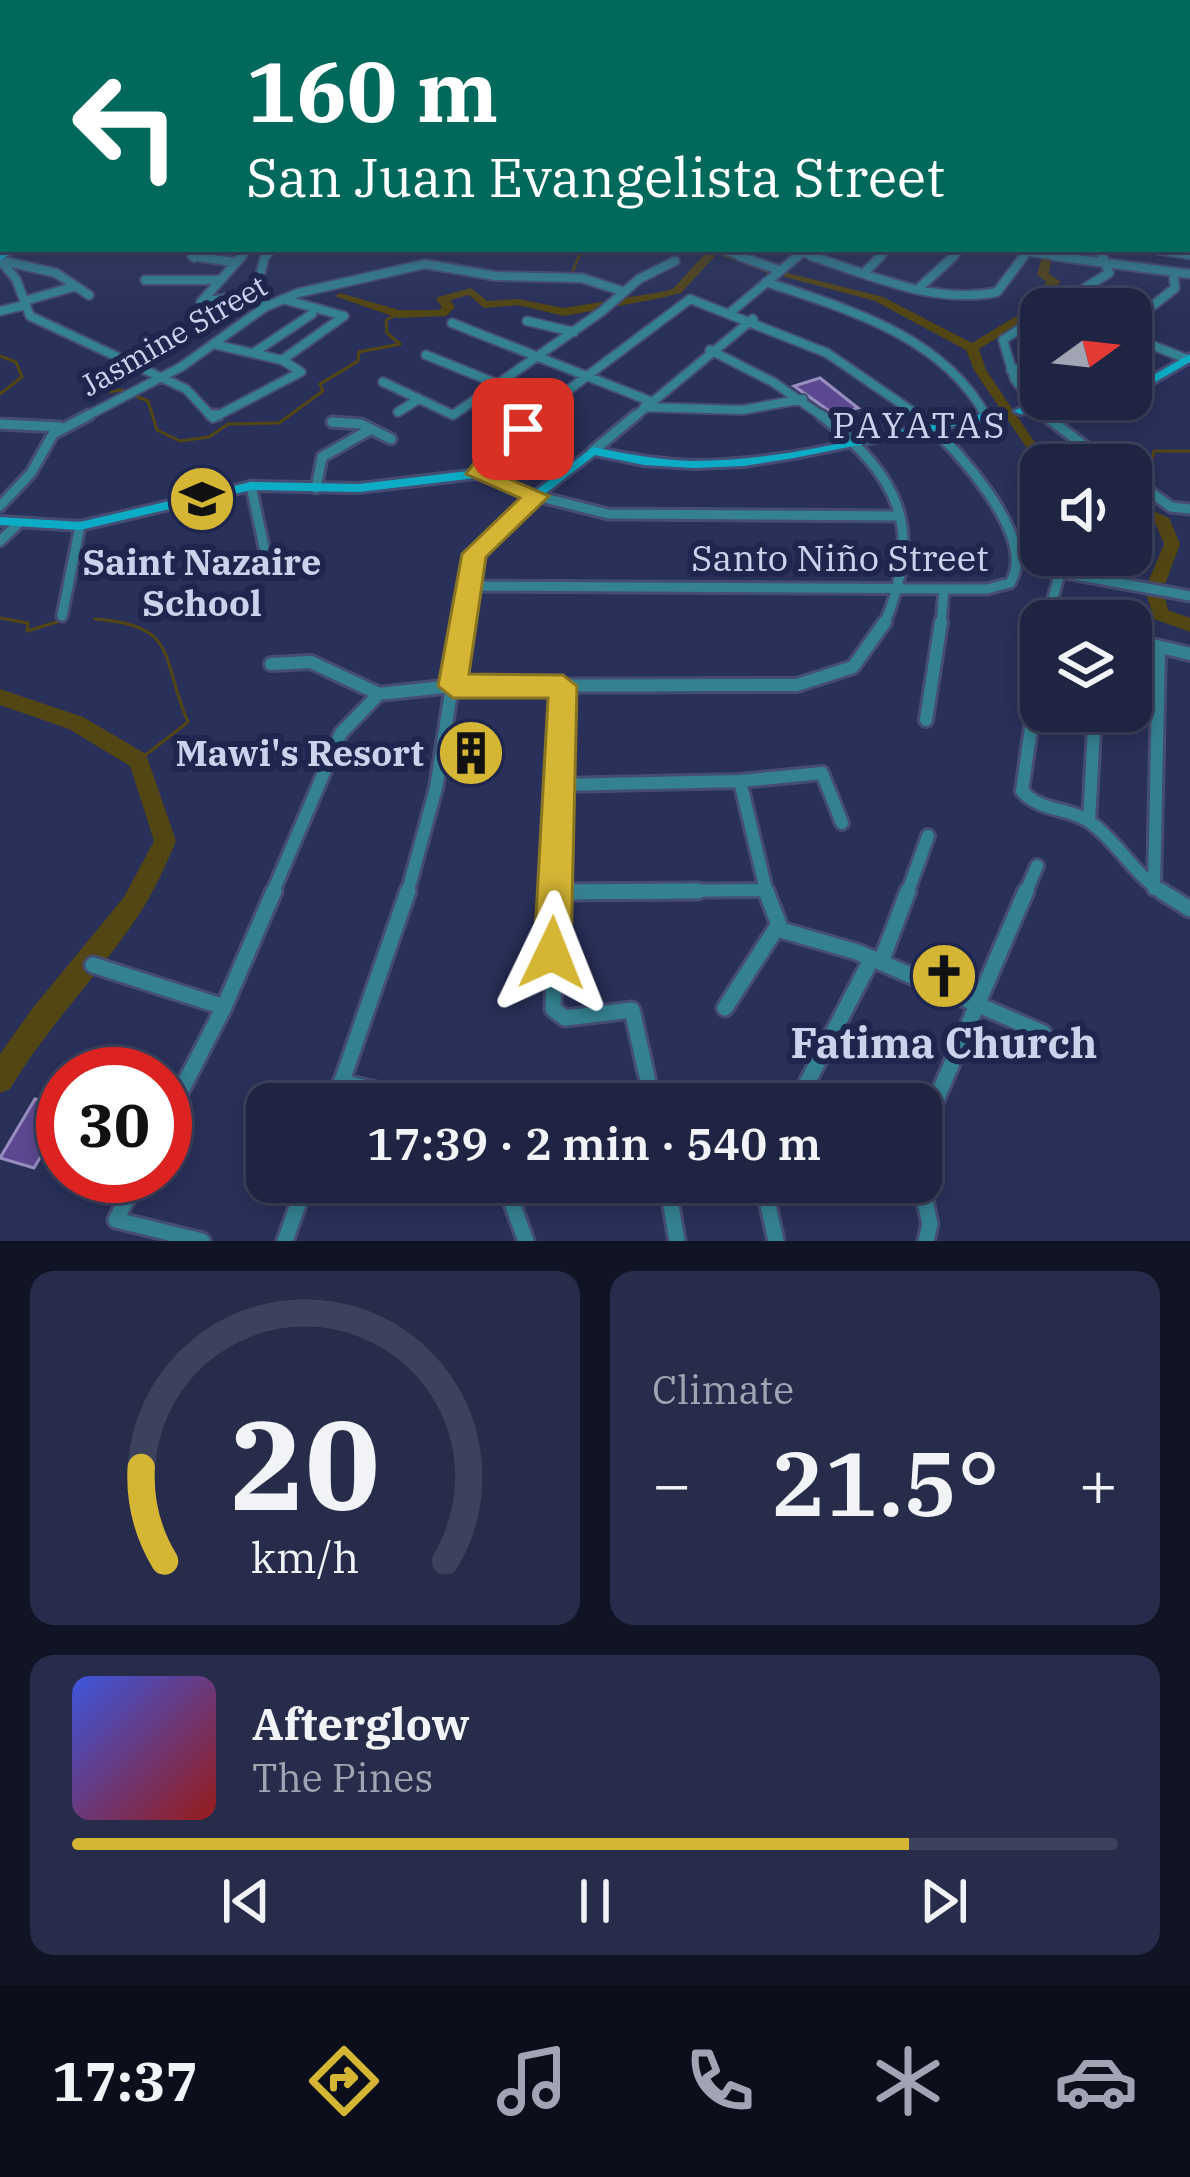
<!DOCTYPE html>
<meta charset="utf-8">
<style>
:root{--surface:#1f2443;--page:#272c4a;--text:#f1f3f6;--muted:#a1a4b2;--line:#3c415c;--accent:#d5b534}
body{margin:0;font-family:"IBM Plex Serif",serif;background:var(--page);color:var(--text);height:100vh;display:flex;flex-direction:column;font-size:45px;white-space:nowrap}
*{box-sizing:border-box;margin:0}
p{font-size:39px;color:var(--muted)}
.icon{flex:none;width:66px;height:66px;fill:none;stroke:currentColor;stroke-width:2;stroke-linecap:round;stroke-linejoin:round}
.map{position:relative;height:1241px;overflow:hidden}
.details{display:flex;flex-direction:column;gap:30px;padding:30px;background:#111425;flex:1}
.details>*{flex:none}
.guide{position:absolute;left:0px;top:0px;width:1191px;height:252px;box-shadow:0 6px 18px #0003,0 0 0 3px var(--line);background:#00695c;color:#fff;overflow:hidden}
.needle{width:78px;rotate:75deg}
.fabs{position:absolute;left:1020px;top:288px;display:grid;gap:24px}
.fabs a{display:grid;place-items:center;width:132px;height:132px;border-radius:24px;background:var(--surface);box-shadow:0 6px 18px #0003,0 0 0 3px var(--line);font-size:60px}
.speed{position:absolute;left:36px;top:1047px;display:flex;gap:24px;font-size:60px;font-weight:700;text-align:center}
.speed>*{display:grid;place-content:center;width:156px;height:156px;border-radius:50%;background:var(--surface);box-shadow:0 6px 18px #0003,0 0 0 3px var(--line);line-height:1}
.speed .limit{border:18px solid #d22;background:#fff;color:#111}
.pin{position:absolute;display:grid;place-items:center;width:102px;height:102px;color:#fff;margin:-51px;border-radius:24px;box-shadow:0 6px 18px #0006}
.me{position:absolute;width:132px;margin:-66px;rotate:2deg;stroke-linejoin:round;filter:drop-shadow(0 0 9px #0008)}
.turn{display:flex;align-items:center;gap:42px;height:252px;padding:0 48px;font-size:54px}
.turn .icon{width:156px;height:156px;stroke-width:2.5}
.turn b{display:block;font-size:84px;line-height:102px}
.big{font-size:90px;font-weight:600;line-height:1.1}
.details .tile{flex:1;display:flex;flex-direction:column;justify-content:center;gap:18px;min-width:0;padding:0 42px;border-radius:24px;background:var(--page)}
.details .dial{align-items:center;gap:0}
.dial svg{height:312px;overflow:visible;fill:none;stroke:var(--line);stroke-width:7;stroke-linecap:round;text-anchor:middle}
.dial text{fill:var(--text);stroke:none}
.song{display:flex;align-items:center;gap:36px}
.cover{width:144px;height:144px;border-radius:18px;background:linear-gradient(135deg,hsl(230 70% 55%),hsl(0 70% 35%))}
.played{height:12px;border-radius:6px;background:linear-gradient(90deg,var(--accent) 80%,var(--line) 80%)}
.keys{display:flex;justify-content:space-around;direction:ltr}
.heat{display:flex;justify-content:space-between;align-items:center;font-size:66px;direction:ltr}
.details .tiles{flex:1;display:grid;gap:30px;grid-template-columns:1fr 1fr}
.tile:last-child{grid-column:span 2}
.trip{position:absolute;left:246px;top:1083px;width:696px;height:120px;border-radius:24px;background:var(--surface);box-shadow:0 6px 18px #0003,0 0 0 3px var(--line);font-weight:600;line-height:120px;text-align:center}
.menu{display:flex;height:192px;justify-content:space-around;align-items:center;background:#0c0e1b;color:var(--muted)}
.menu .icon{width:84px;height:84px}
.menu .on{color:var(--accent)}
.menu b{font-size:54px;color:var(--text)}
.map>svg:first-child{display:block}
</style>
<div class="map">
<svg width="1190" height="1241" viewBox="0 0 1190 1241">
<rect width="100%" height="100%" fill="#293059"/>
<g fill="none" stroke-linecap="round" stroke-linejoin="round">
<path stroke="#534615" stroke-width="3" d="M634,249H647
M675,249L714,251
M573,270L579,256L591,249
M0,356L16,362L22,377L0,394
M107,392L121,390L148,401L157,430L180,441L209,437L228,424L279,423L323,391L320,384L358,361L359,352L400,344L387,333L386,320L398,314
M1133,477L1150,470L1154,451H1190
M0,618L28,623L27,631L67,619
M95,619C180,625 160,658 188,722L139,760"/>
<path fill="#534615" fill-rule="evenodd" d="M724,249L776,271L767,273L717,254L681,293L661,298L564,316L518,305L484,308L469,295L450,300L455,307L446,316L398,318L334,296L340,293L399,310H439L442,307L436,299L438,297L471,288L487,301L518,299L564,308L661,292L673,289L709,249Z
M1047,254L1052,257L1049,274L1061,282L1050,291L1041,311L979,349L986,370L1050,465H1041V469L974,370L966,350L875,301L774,274L780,271L883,297L972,343L1033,306L1039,289L1047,282L1037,275L1042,257Z
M1131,501L1169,518L1180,544L1166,582L1158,588L1164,593L1168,610L1190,618V632L1154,619L1146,593L1154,587L1148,582L1164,544L1156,525L1131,512Z
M0,689L83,717L146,754L176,841C165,867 154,892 138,916C98,976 47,1027 10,1089L0,1093V1054L32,1009L124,897L154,841L130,766L69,729L0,705Z"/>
</g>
<path fill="#5c4890" stroke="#988dbf" stroke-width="3" d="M820,378L858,408L835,415L794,386Z
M454,744L495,745L492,771L451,762Z
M35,1099L63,1107V1118L34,1168L0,1158Z"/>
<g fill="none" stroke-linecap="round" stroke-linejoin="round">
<defs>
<path id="street-far4" d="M0,234L3,228
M718,249L748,259
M1096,249L1105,259
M1143,249L1190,256
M801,253L821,259
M1029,253L1077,259
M194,259L197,249
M240,259L249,249
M264,259L273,250
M794,259L803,252
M878,259L889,249
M951,259L962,249
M1022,259L1030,249"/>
<path id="street-far3" d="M192,256L234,262
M265,256L257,287L265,307
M739,256L779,270
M811,256C871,275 933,305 997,292L1024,256
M1054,256L1190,274
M0,260L16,279L30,316L186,389L213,418L301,372L282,360L217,345
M4,261L56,273L89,295
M865,272L881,256
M145,280H217
M766,282C847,309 943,336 986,416
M919,288L954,256
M24,301L73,287
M201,302L242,256
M201,302L257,294
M1051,309L1109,273L1102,256
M0,311L25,305
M732,311L798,256
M1041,315L1003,340L1015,380L1047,418
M527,321L574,332
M452,323L650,401
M1131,323L1175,288L1173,272
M1131,337L1187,359
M710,350L773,382L825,418
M255,352L312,314
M426,355L498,384
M282,360L344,316L283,299
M1011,370L1041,366
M383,382L453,415L601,312L639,279L675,261
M644,407L742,410L803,399
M398,412L419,399
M83,418L181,367L265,307L298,293L425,264L496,276L582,278L622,291
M531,418L690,299L827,353L922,418
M633,418L753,319"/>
<path id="street-far2" d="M211,415H218
M821,415C901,478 924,529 884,625
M1044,415L1110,465
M332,422L361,424L391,439
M0,424L60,427
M593,451L636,415
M477,474L505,438L535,415
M1131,478L1171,507L1190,509
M251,486L264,547
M316,488L322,457L371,429
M0,506L31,473L53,434L89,415
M0,541L17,525
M466,586L987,589L1010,583C1040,536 952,445 919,415
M62,616L80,526
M1047,621L1060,572L1190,596
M462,625C475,544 476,549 537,496L608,514L897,516
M941,625L944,589"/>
<path id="street-far1" d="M1131,640L1190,654
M1041,657L1022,791C1040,812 1069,807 1090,822C1118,842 1132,873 1165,894
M271,664L311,662L379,694
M926,720L941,622
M740,781L767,894
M559,785L740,781L822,773L842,823
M1089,821L1095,711
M1154,889L1159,647
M555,892L765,890
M272,894L341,733L379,694L453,686L797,685L853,667L885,622
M407,894L436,788L462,622
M557,894L563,686
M907,894L928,836
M1025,894L1037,866"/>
<path id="street" d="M557,891L553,1009L565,1018L632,1010L653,1104
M766,891L781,930L857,952L1043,1033
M1161,891L1190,909
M555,892L698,891
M881,962L908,891
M93,965L224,1007
M725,1008L777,927
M341,1082L436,1104
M334,1104L408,891
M796,1104L872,958
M165,1122L224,1007L274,891
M921,1135L1026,891
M138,1176L116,1220L202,1241
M504,1182L526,1241
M667,1182L677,1241
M763,1182L776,1241
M921,1182L930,1224L926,1241
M668,1190L707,1182
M285,1241L306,1182"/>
<path id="secondary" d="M8,249H19L0,260V253Z
M1190,354V362L1131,396V388Z
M1084,399H1116L1110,402L1020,414L1014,411L1020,408Z
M994,412L1000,415L998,417L794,458L744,466L694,468L644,465L595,455L537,500L476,478L359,492L251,490L80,530L0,525V517L80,522L251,482L359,484L477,470L535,491L593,447C626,454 659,460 694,461C795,461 895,428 994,412Z"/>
<path id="primary" d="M0,135H3V138H0Z"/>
</defs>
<use href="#street-far4" stroke="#464d73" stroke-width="9"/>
<use href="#street-far3" stroke="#464d73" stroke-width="12"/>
<use href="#street-far2" stroke="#464d73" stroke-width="15"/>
<use href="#street-far1" stroke="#464d73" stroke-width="18"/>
<use href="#street" stroke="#464d73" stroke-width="21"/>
<use href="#secondary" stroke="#464d73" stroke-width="6"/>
<use href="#primary" stroke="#464d73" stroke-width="6"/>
<use href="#street-far4" stroke="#348191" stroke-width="6"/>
<use href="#street-far3" stroke="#348191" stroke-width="8"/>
<use href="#street-far2" stroke="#348191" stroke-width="9"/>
<use href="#street-far1" stroke="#348191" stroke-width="12"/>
<use href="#street" stroke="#348191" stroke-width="15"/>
<use href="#secondary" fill="#0cacc6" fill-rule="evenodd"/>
<use href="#primary" fill="#42c8e4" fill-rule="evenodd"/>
</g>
<linearGradient id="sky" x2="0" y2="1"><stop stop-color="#171a31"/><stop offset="0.44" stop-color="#434e76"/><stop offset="1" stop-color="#434e76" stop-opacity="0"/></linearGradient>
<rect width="1190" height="309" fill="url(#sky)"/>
<path fill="#d5b534" stroke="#8a7622" stroke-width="3" d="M515,425L534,429L506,449L491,471L549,496L486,557L469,674L563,675L577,686L571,953L566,966L552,972L539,966L534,953L548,698H453L438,686L462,554L520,498L466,474L491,440Z"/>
<defs>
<symbol id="school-disc" viewBox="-11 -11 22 22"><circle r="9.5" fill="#d5b534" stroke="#1f264e"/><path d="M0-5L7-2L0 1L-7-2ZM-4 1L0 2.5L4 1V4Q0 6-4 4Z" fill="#111"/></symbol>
<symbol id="building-disc" viewBox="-11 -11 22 22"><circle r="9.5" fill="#d5b534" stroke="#1f264e"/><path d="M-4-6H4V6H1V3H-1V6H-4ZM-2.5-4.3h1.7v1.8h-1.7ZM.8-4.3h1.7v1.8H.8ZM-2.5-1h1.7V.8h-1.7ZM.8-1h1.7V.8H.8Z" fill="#111"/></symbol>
<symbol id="church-disc" viewBox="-11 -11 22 22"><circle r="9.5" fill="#d5b534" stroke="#1f264e"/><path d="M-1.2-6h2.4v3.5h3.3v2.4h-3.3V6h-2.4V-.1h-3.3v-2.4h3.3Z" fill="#111"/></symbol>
</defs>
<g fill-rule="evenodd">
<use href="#school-disc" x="164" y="461" width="76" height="76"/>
<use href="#building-disc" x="433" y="715" width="76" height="76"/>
<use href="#church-disc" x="906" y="938" width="76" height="76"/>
</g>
<g text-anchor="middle" stroke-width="12" stroke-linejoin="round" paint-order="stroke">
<g font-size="30" fill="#cbd2ec" stroke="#1f264e">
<text transform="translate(174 336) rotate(-30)" y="10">Jasmine Street</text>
</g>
<g font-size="36" letter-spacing="3" fill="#cbd2ec" stroke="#1f264e">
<text x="920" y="438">PAYATAS</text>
</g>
<g font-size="36" fill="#cbd2ec" stroke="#1f264e">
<text x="840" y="571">Santo Niño Street</text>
</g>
<g font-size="36" font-weight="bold" fill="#cbd2ec" stroke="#1f264e">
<text x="202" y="575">Saint Nazaire<tspan x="202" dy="41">School</tspan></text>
<text x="424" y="766" text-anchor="end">Mawi's Resort</text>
</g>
<g font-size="42" font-weight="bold" fill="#cbd2ec" stroke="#1f264e">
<text x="944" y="1058">Fatima Church</text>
</g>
</g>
</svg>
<div class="fabs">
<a><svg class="needle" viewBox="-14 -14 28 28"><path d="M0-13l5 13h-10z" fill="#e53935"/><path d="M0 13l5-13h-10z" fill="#a1a4b2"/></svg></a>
<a><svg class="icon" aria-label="sound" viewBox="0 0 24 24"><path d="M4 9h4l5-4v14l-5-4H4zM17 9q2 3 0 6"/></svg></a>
<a><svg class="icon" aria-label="layers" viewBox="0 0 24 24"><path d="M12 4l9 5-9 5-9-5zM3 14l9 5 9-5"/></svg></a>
</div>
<div class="speed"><div class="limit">30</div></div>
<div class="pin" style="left:523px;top:429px;background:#d93025"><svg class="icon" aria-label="arrive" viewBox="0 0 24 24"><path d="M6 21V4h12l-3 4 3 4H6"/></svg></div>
<svg class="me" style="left:552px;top:953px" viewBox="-20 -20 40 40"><path d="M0-17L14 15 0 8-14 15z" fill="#d5b534" stroke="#fff" stroke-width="4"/></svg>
<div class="trip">17:39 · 2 min · 540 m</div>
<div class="guide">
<div class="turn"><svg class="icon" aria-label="left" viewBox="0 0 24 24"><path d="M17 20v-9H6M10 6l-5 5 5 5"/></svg><div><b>160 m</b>San Juan Evangelista Street</div></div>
</div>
</div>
<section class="details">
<div class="tiles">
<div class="tile dial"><svg viewBox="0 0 100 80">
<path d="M14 69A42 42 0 1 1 86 69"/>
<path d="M14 69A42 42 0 0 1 8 45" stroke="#d5b534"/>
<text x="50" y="56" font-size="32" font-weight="700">20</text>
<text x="50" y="72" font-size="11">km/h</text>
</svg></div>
<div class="tile"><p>Climate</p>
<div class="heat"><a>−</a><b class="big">21.5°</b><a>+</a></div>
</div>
<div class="tile">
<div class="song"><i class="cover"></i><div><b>Afterglow</b><p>The Pines</p></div></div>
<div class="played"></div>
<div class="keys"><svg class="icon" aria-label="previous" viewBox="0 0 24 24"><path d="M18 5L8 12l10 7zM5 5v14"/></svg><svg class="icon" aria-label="pause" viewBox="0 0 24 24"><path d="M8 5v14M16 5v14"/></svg><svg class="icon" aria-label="next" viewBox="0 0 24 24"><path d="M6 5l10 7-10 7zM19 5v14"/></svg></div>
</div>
</div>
</section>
<nav class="menu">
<b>17:37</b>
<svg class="icon on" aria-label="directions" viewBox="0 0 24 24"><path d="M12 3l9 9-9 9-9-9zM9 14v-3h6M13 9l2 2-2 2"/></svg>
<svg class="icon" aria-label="music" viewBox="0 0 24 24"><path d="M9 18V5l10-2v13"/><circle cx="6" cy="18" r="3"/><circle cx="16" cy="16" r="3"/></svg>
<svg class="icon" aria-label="phone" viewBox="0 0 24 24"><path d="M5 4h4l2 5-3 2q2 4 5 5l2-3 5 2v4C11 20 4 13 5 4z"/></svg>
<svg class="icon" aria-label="climate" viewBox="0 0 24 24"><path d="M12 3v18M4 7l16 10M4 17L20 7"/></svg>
<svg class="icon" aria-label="car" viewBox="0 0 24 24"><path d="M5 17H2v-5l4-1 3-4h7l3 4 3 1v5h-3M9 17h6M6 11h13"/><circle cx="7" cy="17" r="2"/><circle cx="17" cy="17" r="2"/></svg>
</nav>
